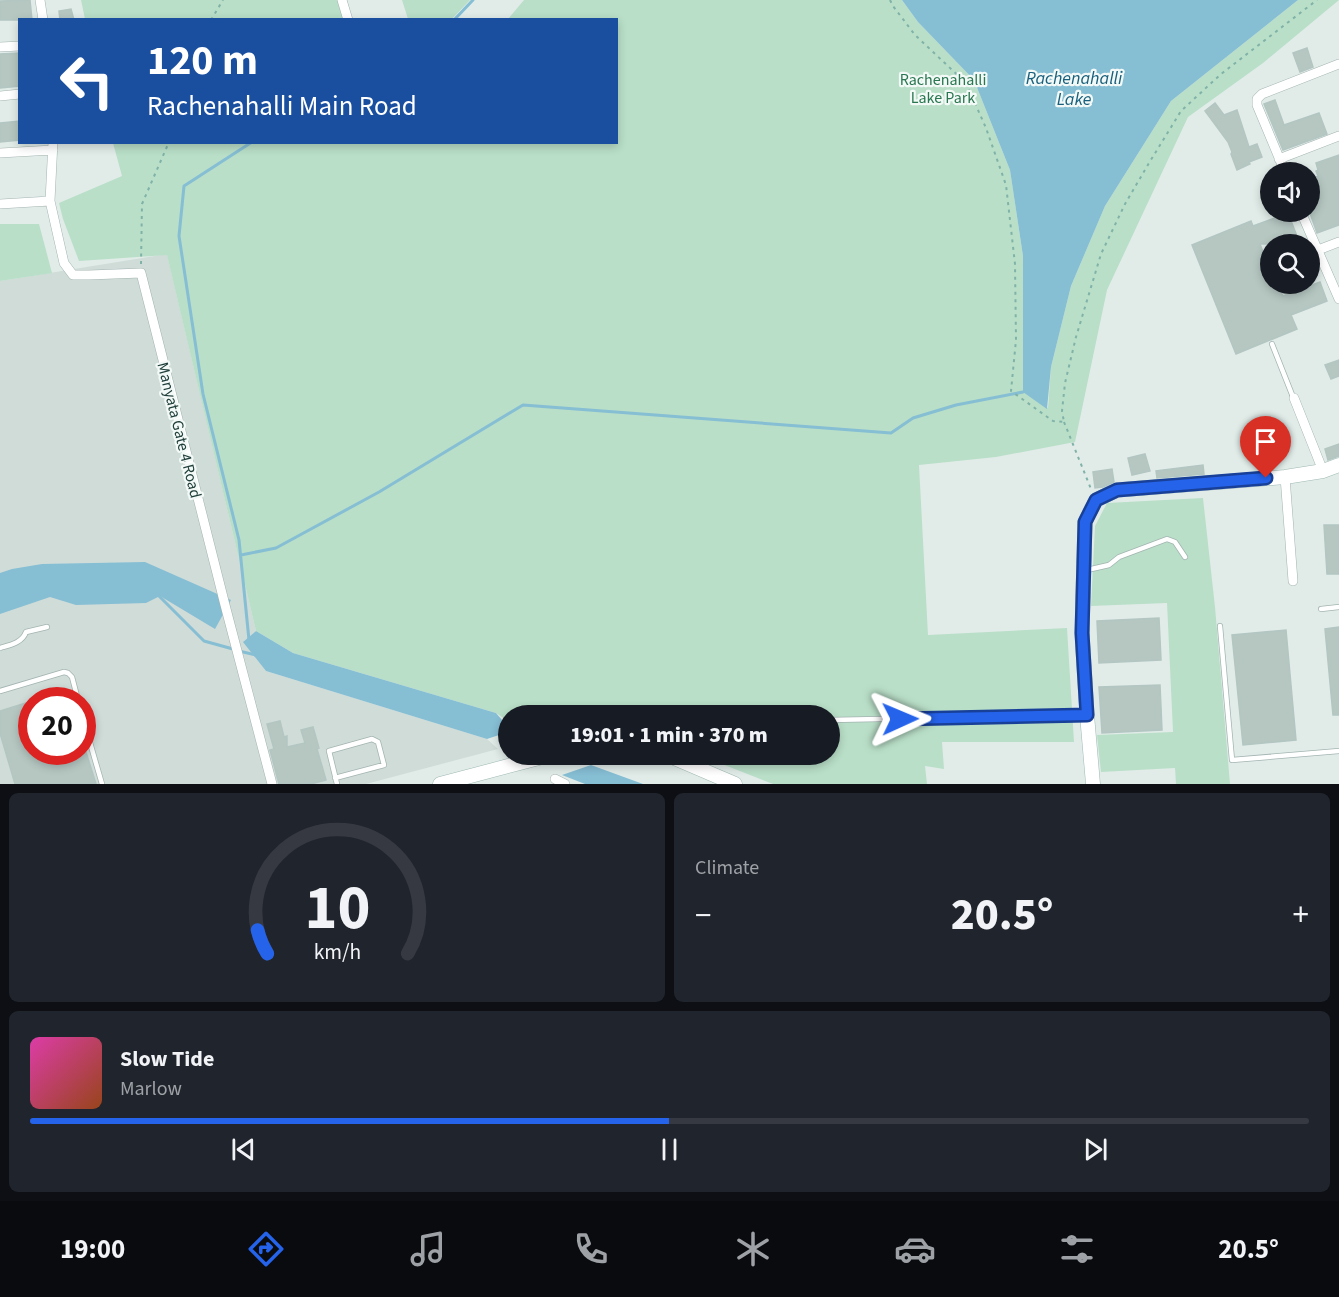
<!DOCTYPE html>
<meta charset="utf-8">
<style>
:root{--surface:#171b24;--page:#20242c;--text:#f1f3f6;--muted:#9ea1a6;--line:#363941;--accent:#2563eb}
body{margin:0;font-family:"Source Sans 3",sans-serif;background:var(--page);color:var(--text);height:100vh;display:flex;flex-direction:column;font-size:22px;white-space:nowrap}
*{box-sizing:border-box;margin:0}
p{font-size:20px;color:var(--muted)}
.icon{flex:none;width:33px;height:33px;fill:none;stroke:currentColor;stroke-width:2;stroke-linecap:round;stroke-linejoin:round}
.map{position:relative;height:784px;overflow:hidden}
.sheet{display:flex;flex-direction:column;gap:9px;padding:9px;background:#0d0f14;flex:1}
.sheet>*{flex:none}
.top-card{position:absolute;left:18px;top:18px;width:600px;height:126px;border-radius:0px;box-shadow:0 3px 9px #0003;background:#1a4fa0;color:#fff;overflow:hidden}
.fabs{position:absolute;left:1260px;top:162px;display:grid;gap:12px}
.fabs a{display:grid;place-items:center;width:60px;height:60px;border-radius:50%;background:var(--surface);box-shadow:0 3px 9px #0003;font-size:30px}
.speed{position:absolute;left:18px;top:687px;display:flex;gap:12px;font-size:30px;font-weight:700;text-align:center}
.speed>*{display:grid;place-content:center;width:78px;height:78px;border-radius:50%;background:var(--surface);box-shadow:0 3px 9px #0003;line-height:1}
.speed .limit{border:9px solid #d22;background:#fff;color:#111}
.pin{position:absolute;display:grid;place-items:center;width:51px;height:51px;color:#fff;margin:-62px -26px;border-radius:50% 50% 50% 0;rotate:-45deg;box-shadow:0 0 6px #0007}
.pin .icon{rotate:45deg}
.me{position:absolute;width:66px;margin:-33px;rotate:89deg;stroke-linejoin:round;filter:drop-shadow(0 0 4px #0008)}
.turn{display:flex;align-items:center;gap:21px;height:126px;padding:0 30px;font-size:27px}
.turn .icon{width:78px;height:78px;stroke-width:2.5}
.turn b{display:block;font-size:42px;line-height:51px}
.big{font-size:45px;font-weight:800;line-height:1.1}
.sheet .card{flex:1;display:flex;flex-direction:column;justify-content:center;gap:9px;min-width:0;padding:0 21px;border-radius:9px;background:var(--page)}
.sheet .dial{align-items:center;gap:0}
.dial svg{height:156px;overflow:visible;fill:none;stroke:var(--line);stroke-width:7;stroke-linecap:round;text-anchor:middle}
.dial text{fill:var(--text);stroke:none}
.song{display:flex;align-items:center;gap:18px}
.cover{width:72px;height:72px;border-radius:9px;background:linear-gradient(135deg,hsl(320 70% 55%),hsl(20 70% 35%))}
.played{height:6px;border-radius:3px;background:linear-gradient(90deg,var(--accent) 50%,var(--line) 50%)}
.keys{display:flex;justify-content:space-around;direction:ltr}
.heat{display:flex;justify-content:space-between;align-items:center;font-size:33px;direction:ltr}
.sheet .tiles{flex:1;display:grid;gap:9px;grid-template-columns:1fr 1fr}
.card:last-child{grid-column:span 2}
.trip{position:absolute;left:498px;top:705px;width:342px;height:60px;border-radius:30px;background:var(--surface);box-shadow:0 3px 9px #0003;font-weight:800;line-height:60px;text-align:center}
.tabs{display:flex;height:96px;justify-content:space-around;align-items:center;background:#090b0e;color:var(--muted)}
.tabs .icon{width:42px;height:42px}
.tabs .current{color:var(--accent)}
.tabs b{font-size:27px;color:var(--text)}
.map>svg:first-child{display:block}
</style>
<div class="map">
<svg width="1339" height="784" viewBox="0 0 1339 784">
<rect width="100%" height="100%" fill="#e1ece9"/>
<path fill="#cfdcd8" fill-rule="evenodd" d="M167,254L256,631L244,641L266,671L487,739L498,749L366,784H0V281ZM32,700H82V752H32Z"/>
<path fill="#b9dfc8" d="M81,0H341L347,19H85Z
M402,0H470L451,20L408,19Z
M524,0H902L918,22L974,80L1010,170L1023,256V391L1048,408L1051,367L1071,286L1105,206L1171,101L1298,0H1339L1263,63L1188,117L1107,290L1075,442L996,457L919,465L928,635L1067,628L1074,742H942L944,769L925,766L927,784H773L699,755L830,754V716H508V721L496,713L293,653L256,631L167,255L79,261L63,219L59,203L122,176L113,143L616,142V20L508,19Z
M0,224H39L52,273L0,281Z
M1203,498L1215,607L1230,784H1176L1175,768L1101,772L1097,735L1173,732L1167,603L1091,606L1095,526L1107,503Z"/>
<path fill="#86bed4" d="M902,0H1298L1171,101L1105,206L1071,286L1051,367L1047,409L1023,392V256L1010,170L974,80L918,22Z
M145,562L231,600L215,629L160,596L146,603L76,605L50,597L0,614V573L12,569L42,564Z
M256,631L293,653L496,713L508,727V732L487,739L266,671L243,642Z
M591,765L643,784H585L562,775Z"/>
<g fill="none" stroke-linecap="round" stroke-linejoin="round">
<path stroke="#86bed4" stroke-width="3" d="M454,20L473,0
M241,555L276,548L379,492L523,405L891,433L913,418L956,405L1023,392
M158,595L204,641L233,649
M249,640L239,540L203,394L179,236L184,186L252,142
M239,651L256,655"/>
</g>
<path fill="#b6c7c2" stroke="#b3c6c1" stroke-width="1.5" d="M30,0L32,20H0V1Z
M71,9L74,20H60L59,11Z
M1307,48L1313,67L1300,72L1293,53Z
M20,53V86L0,88V54Z
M1275,100L1284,125L1319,113L1327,134L1283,150L1264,104Z
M1215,103L1224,115L1237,110L1249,147L1257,144L1262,157L1249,162L1250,164L1237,170L1231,154L1232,152L1228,142L1205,111Z
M20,121V140L0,142V123Z
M1339,155V225L1317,233L1310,213V179L1318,176L1316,171L1318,170L1316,163Z
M1288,213L1300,244H1260L1270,270V284H1278L1283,296L1320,282L1327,301L1291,315L1297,329L1236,354L1192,245L1251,221L1253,226Z
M1339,360V376L1331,379L1325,365Z
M1339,444V456L1328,460L1325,449Z
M1145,454L1150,471L1132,475L1128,458Z
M1203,465L1204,474L1157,478L1156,471Z
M1112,469L1114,482L1103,487L1095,488L1093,472Z
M1324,525H1339V574H1327Z
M1159,618L1161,660L1099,663L1097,621Z
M1339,627V715H1333L1325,629Z
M1286,630L1296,740L1243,745L1232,635Z
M1160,685L1162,730L1102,733L1099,687Z
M67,691L70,700H42L41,698Z
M32,701V752H86L96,784H15L0,733V711Z
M280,721L284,737L287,736V747L305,743L301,730L313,727L319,748L317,749L326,780L311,784H279L270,750L274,749L267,724Z"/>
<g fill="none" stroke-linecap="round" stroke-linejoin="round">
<defs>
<path id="lane" d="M1272,344L1293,397
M1087,570L1109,565L1119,557L1167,539L1175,542L1185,557
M1321,609L1339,607
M1220,626L1232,760L1339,751
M0,648C10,645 22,643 26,632L47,627
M0,691L64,672L68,673L72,677L78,700
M82,715L102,784
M830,720L1085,715
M335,778L384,765L378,742L372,739L329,751L337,784"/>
<path id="street" d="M40,0L43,20
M342,0L348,20
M0,47L20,46
M0,96L20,94
M53,142L50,201L64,263L73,275H89L141,273L225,605L272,784
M0,153L53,150
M1279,159L1339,136
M1285,172L1257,105V99L1262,94L1339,64
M0,204L50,201
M1301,212L1339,299
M1318,250L1339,242
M1294,398L1323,471
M1285,477L1293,581
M555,779L565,784"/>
<path id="secondary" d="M665,754L735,784
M440,784L554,754
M1093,784L1087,715L1082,633L1085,522L1096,500L1117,490L1285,477L1323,471L1339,465"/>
</defs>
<use href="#lane" stroke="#a3b4b1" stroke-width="6"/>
<use href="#street" stroke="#a3b4b1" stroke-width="10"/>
<use href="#secondary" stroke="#9fb9b3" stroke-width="15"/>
<path stroke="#80b2a8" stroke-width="2" stroke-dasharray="3 4.5" stroke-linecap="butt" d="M890,0L893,6L915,35L966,83L986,128L1006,185L1015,264L1016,340L1011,391L1053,421L1064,422L1062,411L1065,383L1076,337L1101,254L1125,204L1149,163L1181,111L1221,74L1317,0
M211,20L223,0
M141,264L142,204L169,142
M1064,422L1091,489"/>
<use href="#lane" stroke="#fff" stroke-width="4.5"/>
<use href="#street" stroke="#fff" stroke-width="9"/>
<use href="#secondary" stroke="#fff" stroke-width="14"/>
</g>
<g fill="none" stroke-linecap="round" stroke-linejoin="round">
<defs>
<path id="route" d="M900,719L1087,715L1082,633L1085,522L1096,500L1117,490L1266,478"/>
</defs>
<use href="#route" stroke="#184099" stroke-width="15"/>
<use href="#route" stroke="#2563eb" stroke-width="10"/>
</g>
<g text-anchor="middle" stroke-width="4.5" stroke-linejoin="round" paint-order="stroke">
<g font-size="16" fill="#297751" stroke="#f2f9f6">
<text x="943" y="85">Rachenahalli<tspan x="943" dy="18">Lake Park</tspan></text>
</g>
<g font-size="16" fill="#203e3a" stroke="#f2f9f6">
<text transform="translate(180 430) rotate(76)" y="6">Manyata Gate 4 Road</text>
</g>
<g font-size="18" font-style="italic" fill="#175f7d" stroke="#f2f9f6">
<text x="1074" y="84">Rachenahalli<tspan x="1074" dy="21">Lake</tspan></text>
</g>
</g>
</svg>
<div class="fabs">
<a><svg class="icon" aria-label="sound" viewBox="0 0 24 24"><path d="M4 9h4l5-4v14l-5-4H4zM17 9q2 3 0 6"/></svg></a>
<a><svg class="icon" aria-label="search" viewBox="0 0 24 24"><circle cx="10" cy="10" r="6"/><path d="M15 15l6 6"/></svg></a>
</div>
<div class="speed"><div class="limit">20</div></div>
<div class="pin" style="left:1266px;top:478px;background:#d93025"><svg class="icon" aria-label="arrive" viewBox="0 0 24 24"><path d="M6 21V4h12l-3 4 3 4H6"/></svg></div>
<svg class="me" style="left:900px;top:719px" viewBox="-20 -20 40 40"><path d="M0-17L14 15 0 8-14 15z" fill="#2563eb" stroke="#fff" stroke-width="4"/></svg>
<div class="trip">19:01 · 1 min · 370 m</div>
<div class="top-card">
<div class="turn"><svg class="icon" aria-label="left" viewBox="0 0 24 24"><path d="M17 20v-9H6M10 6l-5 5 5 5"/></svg><div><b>120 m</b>Rachenahalli Main Road</div></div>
</div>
</div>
<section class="sheet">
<div class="tiles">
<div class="card dial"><svg viewBox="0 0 100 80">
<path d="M14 69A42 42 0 1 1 86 69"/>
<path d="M14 69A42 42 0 0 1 9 57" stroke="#2563eb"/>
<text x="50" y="56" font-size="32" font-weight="700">10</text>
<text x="50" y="72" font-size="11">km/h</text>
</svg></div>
<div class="card"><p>Climate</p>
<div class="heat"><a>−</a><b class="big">20.5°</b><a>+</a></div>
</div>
<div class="card">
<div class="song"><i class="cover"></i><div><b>Slow Tide</b><p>Marlow</p></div></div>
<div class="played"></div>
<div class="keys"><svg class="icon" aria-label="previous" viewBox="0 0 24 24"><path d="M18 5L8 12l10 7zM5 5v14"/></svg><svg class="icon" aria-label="pause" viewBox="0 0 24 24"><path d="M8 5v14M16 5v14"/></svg><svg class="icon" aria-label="next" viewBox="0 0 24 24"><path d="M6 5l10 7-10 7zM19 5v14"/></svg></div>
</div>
</div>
</section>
<nav class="tabs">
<b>19:00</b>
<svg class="icon current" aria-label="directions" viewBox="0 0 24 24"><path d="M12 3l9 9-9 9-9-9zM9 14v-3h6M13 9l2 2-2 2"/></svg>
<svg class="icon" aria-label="music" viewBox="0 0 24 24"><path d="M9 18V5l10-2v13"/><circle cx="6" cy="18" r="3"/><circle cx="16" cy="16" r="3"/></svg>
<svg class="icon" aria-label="phone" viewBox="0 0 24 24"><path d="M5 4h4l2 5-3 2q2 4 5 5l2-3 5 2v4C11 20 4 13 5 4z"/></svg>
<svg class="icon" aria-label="climate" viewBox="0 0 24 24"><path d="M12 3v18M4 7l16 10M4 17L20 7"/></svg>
<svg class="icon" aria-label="car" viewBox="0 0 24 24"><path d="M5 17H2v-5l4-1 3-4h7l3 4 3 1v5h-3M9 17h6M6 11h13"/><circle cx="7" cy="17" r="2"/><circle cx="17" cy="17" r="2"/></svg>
<svg class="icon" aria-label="filters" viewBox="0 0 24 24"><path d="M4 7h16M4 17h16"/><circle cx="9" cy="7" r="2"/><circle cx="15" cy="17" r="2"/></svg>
<b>20.5°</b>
</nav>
